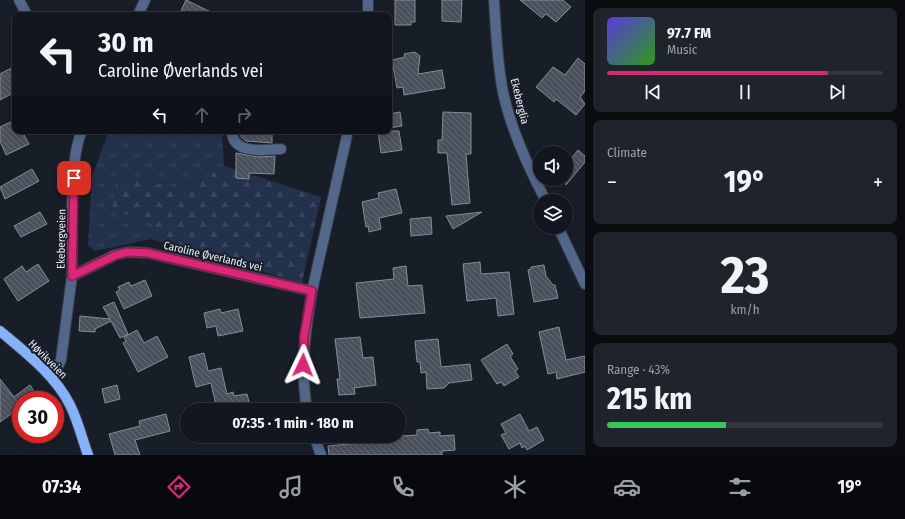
<!DOCTYPE html>
<meta charset="utf-8">
<style>
:root{--surface:#12161e;--page:#1f232b;--text:#f1f3f6;--muted:#9c9fa4;--line:#31353c;--accent:#db2777}
body{margin:0;font-family:"Fira Sans Condensed",sans-serif;background:var(--page);color:var(--text);height:100vh;display:flex;flex-direction:column;font-size:15px;white-space:nowrap}
*{box-sizing:border-box;margin:0}
p{font-size:13px;color:var(--muted)}
.icon{flex:none;width:22px;height:22px;fill:none;stroke:currentColor;stroke-width:2;stroke-linecap:round;stroke-linejoin:round}
.map{position:relative;flex:1;overflow:hidden}
.sheet{display:flex;flex-direction:column;gap:8px;padding:8px;background:#0a0c10;width:320px}
.sheet>*{flex:none}
.top-card{position:absolute;left:12px;top:12px;width:380px;height:122px;border-radius:8px;box-shadow:0 2px 10px #0003,0 0 0 1px var(--line);background:#12161e;color:var(--text);overflow:hidden}
.buttons{position:absolute;left:533px;top:146px;display:grid;gap:8px}
.buttons a{display:grid;place-items:center;width:40px;height:40px;border-radius:50%;background:var(--surface);box-shadow:0 2px 10px #0003,0 0 0 1px var(--line);font-size:20px}
.speed{position:absolute;left:12px;top:391px;display:flex;gap:8px;font-size:20px;font-weight:700;text-align:center}
.speed>*{display:grid;place-content:center;width:52px;height:52px;border-radius:50%;background:var(--surface);box-shadow:0 2px 10px #0003,0 0 0 1px var(--line);line-height:1}
.speed .limit{border:6px solid #d22;background:#fff;color:#111}
.pin{position:absolute;display:grid;place-items:center;width:34px;height:34px;color:#fff;margin:-17px;border-radius:8px;box-shadow:0 2px 6px #0006}
.me{position:absolute;width:44px;margin:-22px;rotate:2deg;stroke-linejoin:round;filter:drop-shadow(0 0 3px #0008)}
.turn{display:flex;align-items:center;gap:14px;height:84px;padding:0 20px;font-size:18px}
.turn .icon{width:52px;height:52px;stroke-width:2.5}
.turn b{display:block;font-size:28px;line-height:34px}
.lanes{display:flex;align-items:center;height:38px;padding:0 20px;background:#0003;justify-content:center;gap:20px;direction:ltr}
.lanes .off{opacity:.35}
.big{font-size:30px;font-weight:700;line-height:1.1}
.sheet .widget{flex:1;display:flex;flex-direction:column;justify-content:center;gap:6px;min-width:0;padding:0 14px;border-radius:8px;background:var(--page)}
.sheet .dial{align-items:center;gap:0}
.dial b{font-size:52px;line-height:1}
.song{display:flex;align-items:center;gap:12px}
.cover{width:48px;height:48px;border-radius:6px;background:linear-gradient(135deg,hsl(250 70% 55%),hsl(110 70% 35%))}
.played{height:4px;border-radius:2px;background:linear-gradient(90deg,var(--accent) 80%,var(--line) 80%)}
.keys{display:flex;justify-content:space-around;direction:ltr}
.heat{display:flex;justify-content:space-between;align-items:center;font-size:22px;direction:ltr}
.charge{height:6px;border-radius:3px;background:linear-gradient(90deg,#34c759 43%,var(--line) 0)}
.trip{position:absolute;left:180px;top:403px;width:226px;height:40px;border-radius:20px;background:var(--surface);box-shadow:0 2px 10px #0003,0 0 0 1px var(--line);font-weight:700;line-height:40px;text-align:center}
.menu{display:flex;height:64px;justify-content:space-around;align-items:center;background:#07090c;color:var(--muted)}
.menu .icon{width:28px;height:28px}
.menu .selected{color:var(--accent)}
.menu b{font-size:18px;color:var(--text)}
main{display:flex;flex:1;min-height:0}
.map>svg:first-child{display:block}
</style>
<main>
<div class="map">
<svg width="585" height="455" viewBox="0 0 585 455">
<defs>
<pattern id="grass-tufts" width="24" height="20" patternUnits="userSpaceOnUse"><rect width="24" height="20" fill="#23324c"/><path d="M3 7l-1-3M5 7V3M7 7l1-3M15 17l-1-3M17 17v-4M19 17l1-3" fill="none" stroke="#38465e"/></pattern>
<pattern id="forest-firs" width="22" height="20" patternUnits="userSpaceOnUse"><rect width="22" height="20" fill="#23324c"/><path d="M5 1l3.5 6h-7zM16 11l3.5 6h-7z" fill="#38465e"/></pattern>
<pattern id="building-back-hatch" width="6" height="6" patternUnits="userSpaceOnUse"><rect width="6" height="6" fill="#4a515c"/><path d="M-1 5l2 2M0 0l6 6M5-1l2 2" fill="none" stroke="#646a74"/></pattern>
</defs>
<rect width="100%" height="100%" fill="#181e28"/>
<path fill="url(#grass-tufts)" d="M109,131H222L224,166L185,190L118,176L155,224L151,239L95,251L88,245L92,176Z"/>
<path fill="url(#forest-firs)" d="M224,166L321,197L302,283L151,239L155,224L112,210L118,175L185,190Z"/>
<path fill="url(#building-back-hatch)" stroke="#848c99" d="M186,0L217,15H179Z
M395,0H415V22H411V25H395Z
M442,0H462L461,22L442,21Z
M520,0H563L571,7L556,22L546,14L542,18Z
M415,52L420,56L418,74L442,70L445,88L404,95L403,87L397,88L392,60L405,57L404,54Z
M578,58L585,64V91L580,97L585,104L576,115L556,99L554,102L536,87L553,67L565,75Z
M15,66V92L0,100V74Z
M400,112L402,126L389,128V114Z
M443,112L471,113V154H466L470,203L452,205L447,153H438V140H442Z
M15,120V131H22L29,144L6,155L0,141V127Z
M241,131H272V143L246,141L241,137Z
M378,131H399L402,150L381,153Z
M578,150L585,156V162L566,185V165Z
M236,153L258,157L275,156L274,174L249,173V179L236,178Z
M32,169L39,181L5,199L0,187Z
M396,189L402,213L379,218L381,229L369,232L368,226L366,227L362,202L379,198L378,193Z
M40,212L47,224L21,237L14,226Z
M482,212L453,229L446,216Z
M431,217L432,234L411,236L410,219Z
M480,262L481,274L509,272L514,314L498,316L496,298L467,301L463,264Z
M38,264L49,281L18,301L4,279L22,266L26,272Z
M544,265L546,276L553,285H555L558,298L534,302L528,270L531,269V267Z
M406,266L408,286L422,285L425,313L360,318L356,283L394,279L393,268Z
M145,280L152,296L124,309L116,292L120,290L118,287L129,282L131,286Z
M114,302L128,334L120,338L111,321L95,329V332L79,331L80,316L110,319L103,307Z
M220,309L221,313L238,309L243,331L218,336L216,326L207,328L204,313Z
M559,327L566,360L585,356V372L557,379L556,372L548,374L539,332Z
M137,330L144,343L157,336L168,357L138,372L123,343L126,341L124,337Z
M360,337L363,358L373,357L376,385L354,388L355,394L339,395L337,379H340L335,339Z
M438,339L441,367L470,364L472,380L449,383L444,388L427,389L426,372L421,373L420,362H417L415,341Z
M507,344L513,354L510,356L518,369L515,371L519,377L504,386L501,382L497,384L481,360Z
M204,353L208,371L221,368L227,394L233,392L234,396L247,394L251,410H217L211,383L196,387L189,357Z
M0,379L14,397L30,385L37,396L31,400H21V407L0,422Z
M117,385L120,399L105,403L102,389Z
M166,414L170,431L135,440L140,455H115L109,434L140,426L139,421Z
M520,414L529,431L537,427L544,440L527,450L525,446L522,448L520,443L509,449L501,435L506,433L501,424Z
M428,429L429,433L440,432V436L454,435L455,450L442,451V455H329L328,446L359,443V436H387V437L417,435V430Z"/>
<g fill="none" stroke-linecap="round" stroke-linejoin="round">
<defs>
<path id="minor" d="M19,0L27,15
M494,0C496,31 497,62 503,92C511,130 528,167 546,201
M138,15L145,0
M368,15V0
M232,131C232,155 266,150 281,149
M558,227L585,284
M72,276C73,241 68,160 82,131
M312,291L348,131
M52,378L61,360L72,276L115,255L128,252L148,253L312,291C305,333 300,368 307,410
M314,436L321,455"/>
<path id="major" d="M0,331C26,353 55,375 70,405C78,421 82,438 88,455"/>
</defs>
<use href="#minor" stroke="#363b45" stroke-width="12"/>
<use href="#major" stroke="#363b45" stroke-width="12"/>
<use href="#minor" stroke="#52678a" stroke-width="10"/>
<use href="#major" stroke="#85b2fb" stroke-width="10"/>
</g>
<g fill="none" stroke-linecap="round" stroke-linejoin="round">
<defs>
<path id="route" d="M74,178L72,276L116,255L128,252L148,253L312,291L304,336L303,365"/>
</defs>
<use href="#route" stroke="#8e194d" stroke-width="10"/>
<use href="#route" stroke="#db2777" stroke-width="7"/>
</g>
<g text-anchor="middle" stroke-width="4" stroke-linejoin="round" paint-order="stroke">
<g font-size="11" fill="#ecf0f7" stroke="#181e28">
<text transform="translate(520 101) rotate(76)" y="4">Ekeberglia</text>
<text transform="translate(61 239) rotate(-89)" y="4">Ekebergveien</text>
<text transform="translate(213 256) rotate(13)" y="4">Caroline Øverlands vei</text>
<text transform="translate(48 359) rotate(45)" y="4">Høvikveien</text>
</g>
</g>
</svg>
<div class="buttons">
<a><svg class="icon" aria-label="sound" viewBox="0 0 24 24"><path d="M4 9h4l5-4v14l-5-4H4zM17 9q2 3 0 6"/></svg></a>
<a><svg class="icon" aria-label="layers" viewBox="0 0 24 24"><path d="M12 4l9 5-9 5-9-5zM3 14l9 5 9-5"/></svg></a>
</div>
<div class="speed"><div class="limit">30</div></div>
<div class="pin" style="left:74px;top:178px;background:#d93025"><svg class="icon" aria-label="arrive" viewBox="0 0 24 24"><path d="M6 21V4h12l-3 4 3 4H6"/></svg></div>
<svg class="me" style="left:303px;top:365px" viewBox="-20 -20 40 40"><path d="M0-17L14 15 0 8-14 15z" fill="#db2777" stroke="#fff" stroke-width="4"/></svg>
<div class="trip">07:35 · 1 min · 180 m</div>
<div class="top-card">
<div class="turn"><svg class="icon" aria-label="left" viewBox="0 0 24 24"><path d="M17 20v-9H6M10 6l-5 5 5 5"/></svg><div><b>30 m</b>Caroline Øverlands vei</div></div>
<div class="lanes"><svg class="icon" aria-label="left" viewBox="0 0 24 24"><path d="M17 20v-9H6M10 6l-5 5 5 5"/></svg><svg class="icon off" aria-label="ahead" viewBox="0 0 24 24"><path d="M12 20V5M6 11l6-6 6 6"/></svg><svg class="icon off" aria-label="right" viewBox="0 0 24 24"><path d="M7 20v-9h11M14 6l5 5-5 5"/></svg></div>
</div>
</div>
<section class="sheet">
<div class="widget">
<div class="song"><i class="cover"></i><div><b>97.7 FM</b><p>Music</p></div></div>
<div class="played"></div>
<div class="keys"><svg class="icon" aria-label="previous" viewBox="0 0 24 24"><path d="M18 5L8 12l10 7zM5 5v14"/></svg><svg class="icon" aria-label="pause" viewBox="0 0 24 24"><path d="M8 5v14M16 5v14"/></svg><svg class="icon" aria-label="next" viewBox="0 0 24 24"><path d="M6 5l10 7-10 7zM19 5v14"/></svg></div>
</div>
<div class="widget"><p>Climate</p>
<div class="heat"><a>−</a><b class="big">19°</b><a>+</a></div>
</div>
<div class="widget dial"><b>23</b><p>km/h</p></div>
<div class="widget"><p>Range · 43%</p><b class="big">215 km</b><div class="charge"></div></div>
</section>
</main>
<nav class="menu">
<b>07:34</b>
<svg class="icon selected" aria-label="directions" viewBox="0 0 24 24"><path d="M12 3l9 9-9 9-9-9zM9 14v-3h6M13 9l2 2-2 2"/></svg>
<svg class="icon" aria-label="music" viewBox="0 0 24 24"><path d="M9 18V5l10-2v13"/><circle cx="6" cy="18" r="3"/><circle cx="16" cy="16" r="3"/></svg>
<svg class="icon" aria-label="phone" viewBox="0 0 24 24"><path d="M5 4h4l2 5-3 2q2 4 5 5l2-3 5 2v4C11 20 4 13 5 4z"/></svg>
<svg class="icon" aria-label="climate" viewBox="0 0 24 24"><path d="M12 3v18M4 7l16 10M4 17L20 7"/></svg>
<svg class="icon" aria-label="car" viewBox="0 0 24 24"><path d="M5 17H2v-5l4-1 3-4h7l3 4 3 1v5h-3M9 17h6M6 11h13"/><circle cx="7" cy="17" r="2"/><circle cx="17" cy="17" r="2"/></svg>
<svg class="icon" aria-label="filters" viewBox="0 0 24 24"><path d="M4 7h16M4 17h16"/><circle cx="9" cy="7" r="2"/><circle cx="15" cy="17" r="2"/></svg>
<b>19°</b>
</nav>
